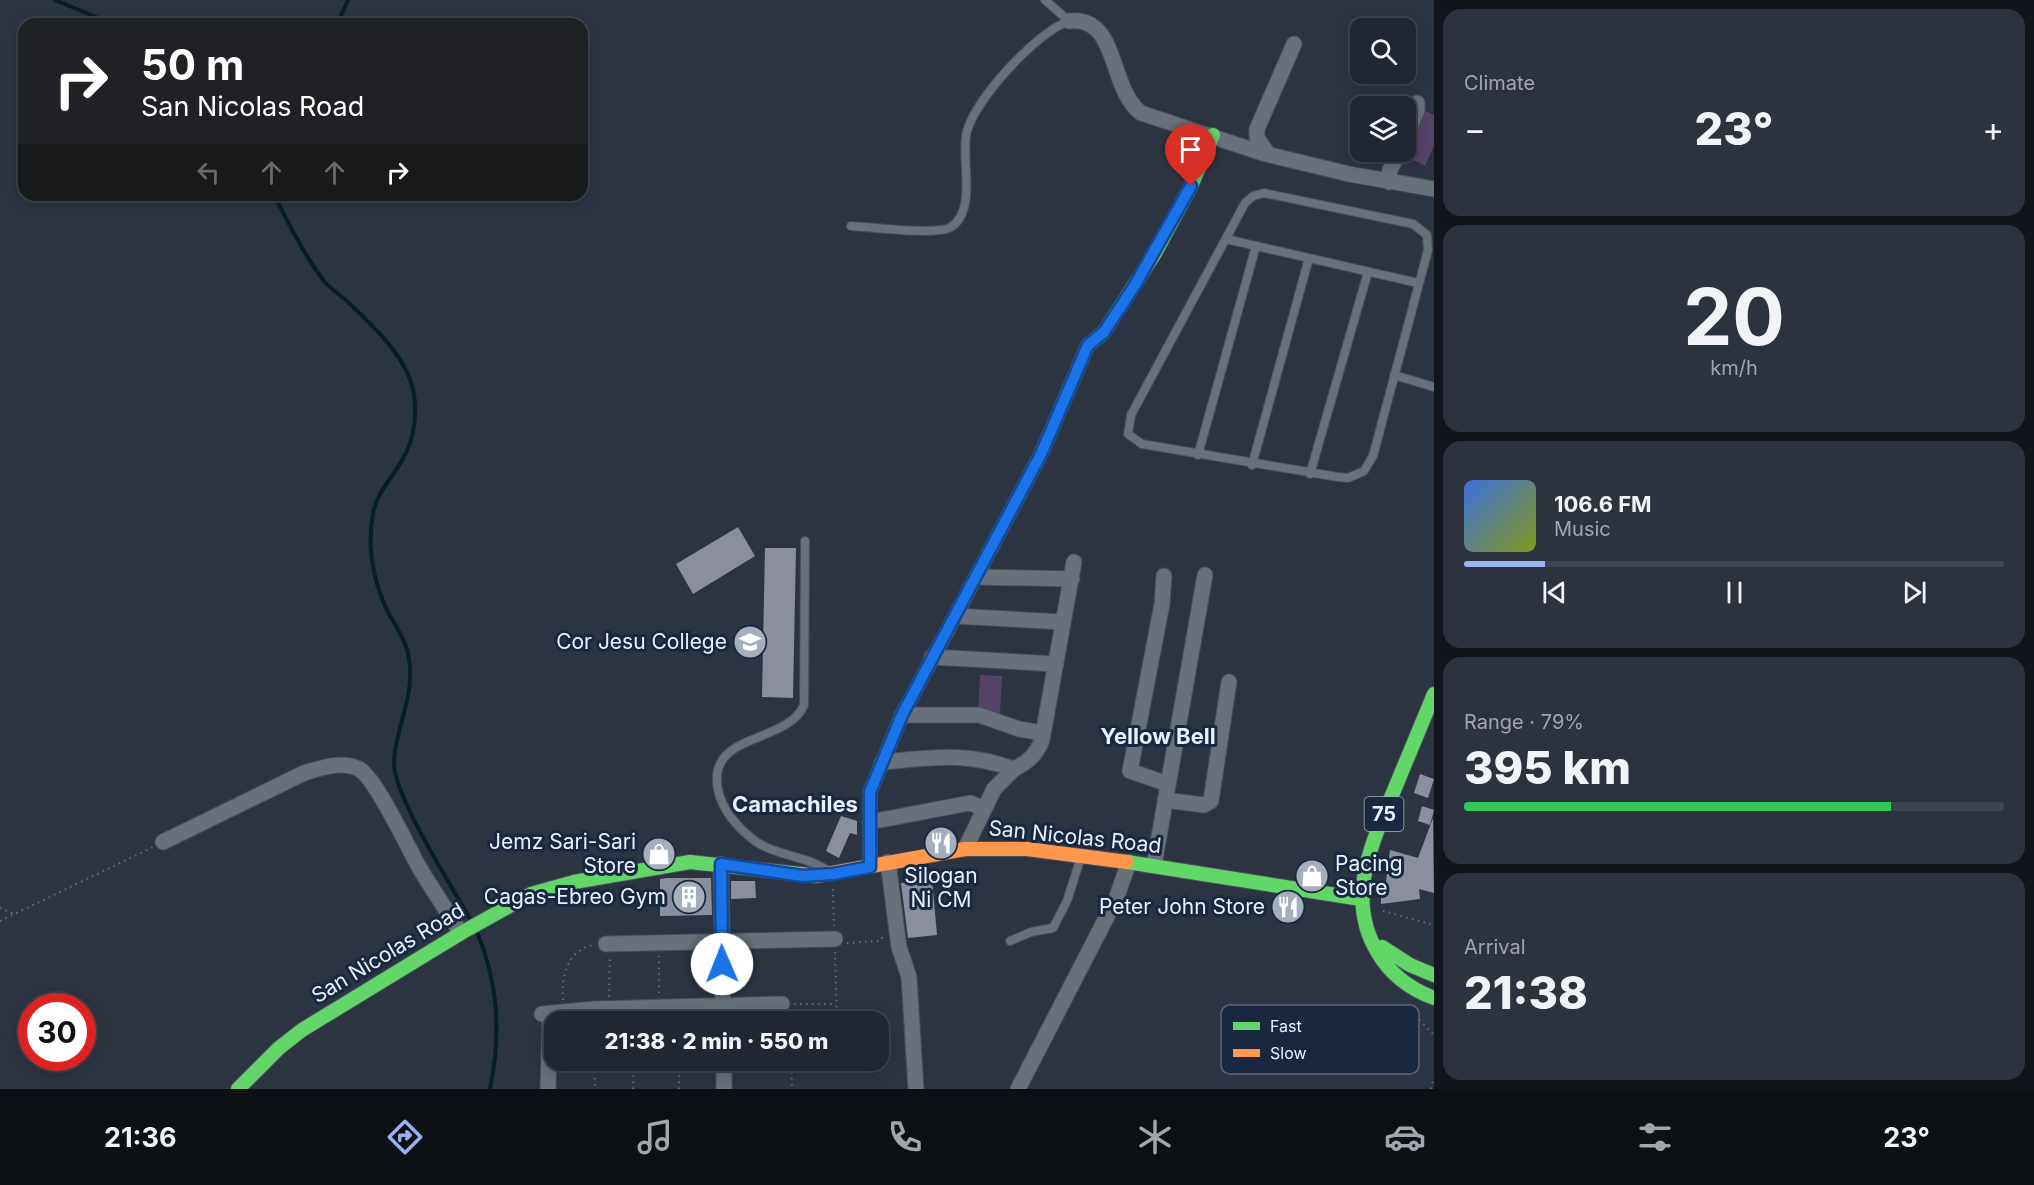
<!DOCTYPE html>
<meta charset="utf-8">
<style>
:root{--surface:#212732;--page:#2d333e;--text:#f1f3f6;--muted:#a2a5ac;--line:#3e444d;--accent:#95b2f1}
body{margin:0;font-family:Inter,sans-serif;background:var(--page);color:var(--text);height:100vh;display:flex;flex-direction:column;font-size:22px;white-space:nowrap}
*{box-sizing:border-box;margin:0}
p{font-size:20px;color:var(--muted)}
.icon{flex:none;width:33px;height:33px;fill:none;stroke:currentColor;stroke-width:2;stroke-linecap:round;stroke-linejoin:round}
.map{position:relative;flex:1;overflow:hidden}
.side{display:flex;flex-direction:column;gap:9px;padding:9px;background:#12151c;width:600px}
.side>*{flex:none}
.guide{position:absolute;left:18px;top:18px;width:570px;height:183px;border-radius:18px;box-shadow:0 3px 15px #0003,0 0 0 2px var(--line);background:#202124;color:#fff;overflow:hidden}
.tools{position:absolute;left:1350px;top:18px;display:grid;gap:12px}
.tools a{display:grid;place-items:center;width:66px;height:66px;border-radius:12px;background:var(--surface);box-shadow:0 3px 15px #0003,0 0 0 2px var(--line);font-size:30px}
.speed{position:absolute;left:18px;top:993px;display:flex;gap:12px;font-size:30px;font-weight:700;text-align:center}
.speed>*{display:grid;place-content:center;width:78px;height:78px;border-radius:50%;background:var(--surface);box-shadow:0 3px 15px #0003,0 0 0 2px var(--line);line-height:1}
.speed .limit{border:9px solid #d22;background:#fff;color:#111}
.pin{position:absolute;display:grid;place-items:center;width:51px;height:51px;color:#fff;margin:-62px -26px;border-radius:50% 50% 50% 0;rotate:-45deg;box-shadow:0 0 6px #0007}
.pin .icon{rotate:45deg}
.me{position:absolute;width:66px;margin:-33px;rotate:359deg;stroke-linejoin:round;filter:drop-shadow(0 0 4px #0008)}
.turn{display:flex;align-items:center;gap:21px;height:126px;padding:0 24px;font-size:27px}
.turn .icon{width:78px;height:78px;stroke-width:2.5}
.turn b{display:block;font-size:42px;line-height:51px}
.lanes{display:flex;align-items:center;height:57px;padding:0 24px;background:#0003;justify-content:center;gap:30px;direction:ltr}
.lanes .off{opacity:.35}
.big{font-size:45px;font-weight:800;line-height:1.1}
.side .tile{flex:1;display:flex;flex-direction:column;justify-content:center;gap:9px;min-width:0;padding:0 21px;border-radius:18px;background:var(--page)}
.side .dial{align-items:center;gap:0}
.dial b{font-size:78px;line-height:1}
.song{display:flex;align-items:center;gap:18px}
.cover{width:72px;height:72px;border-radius:9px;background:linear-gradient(135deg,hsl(220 70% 55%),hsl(70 70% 35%))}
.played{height:6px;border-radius:3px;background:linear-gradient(90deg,var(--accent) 15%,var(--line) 15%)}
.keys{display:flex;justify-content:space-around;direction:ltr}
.heat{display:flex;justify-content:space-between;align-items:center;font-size:33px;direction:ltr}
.charge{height:9px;border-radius:4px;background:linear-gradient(90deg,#34c759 79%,var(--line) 0)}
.trip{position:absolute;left:544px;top:1011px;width:345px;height:60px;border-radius:18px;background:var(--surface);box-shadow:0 3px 15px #0003,0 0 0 2px var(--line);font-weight:800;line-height:60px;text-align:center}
.dock{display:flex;height:96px;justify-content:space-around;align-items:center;background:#0d1014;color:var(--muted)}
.dock .icon{width:42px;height:42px}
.dock .current{color:var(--accent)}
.dock b{font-size:27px;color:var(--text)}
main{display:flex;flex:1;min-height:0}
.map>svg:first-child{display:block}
</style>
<main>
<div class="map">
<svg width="1434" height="1089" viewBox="0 0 1434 1089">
<rect width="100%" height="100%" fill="#2c3442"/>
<path fill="#564368" d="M1422,109L1434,115V146L1425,166L1401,154L1406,152V145Z
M980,675L1002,676L1000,713L978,712Z"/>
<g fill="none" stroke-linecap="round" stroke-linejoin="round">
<path stroke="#071f24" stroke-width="4" d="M55,0L113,24
M337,24L348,0
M274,195C289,224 304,255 324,281C331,289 340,295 348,302C370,323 399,350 410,379C419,405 416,439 401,462C391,479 377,493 373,513C367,546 373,580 387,610C395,626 407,641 409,659C415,698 396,725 394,761C392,794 452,886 470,919
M477,932C499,985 501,1034 490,1089"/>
</g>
<path fill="#8b8e9d" d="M738,527L755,556L693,594L676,564Z
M765,548H796L793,698L762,697Z
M1420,774L1434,779L1428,798L1414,793Z
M1422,806L1434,810L1430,825L1418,821Z
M841,816L857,821V835L850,833L839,858L826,851Z
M1433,818L1434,893L1419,889L1420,899L1381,904V882H1386L1390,850L1418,858Z
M668,878H711L712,915L660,916V879Z
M932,880L937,935L908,938L901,883Z
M731,881H755L756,898L731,899Z"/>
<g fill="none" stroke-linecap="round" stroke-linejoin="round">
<defs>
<path id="lane" d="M1264,193L1413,224L1427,235L1428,250L1373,456L1364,471L1348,478L1338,477L1142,444L1128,434L1131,415L1245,203L1253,196Z
M851,226C871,227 937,236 951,227C978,210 960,156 967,131C976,98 1037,32 1069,21L1045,0
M1226,239L1418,283
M1394,375L1434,387
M1198,455L1256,246
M1252,465L1309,258
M1310,474L1368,272
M805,541L804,705C787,746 699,731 720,797C726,815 742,832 758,843C779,856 806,856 827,870
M1010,941L1031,932L1053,928L1067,901L1081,857"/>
<path id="street" d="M1069,21C1119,15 1108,88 1141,113L1262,153L1349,174L1434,189
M1406,138L1417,110V103
M1268,154L1257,138V129L1294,44
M1389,182L1390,170L1399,152
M1164,576L1162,604L1130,771L1168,784
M976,577L1072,579
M955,616L1063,622
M932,657L1056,664
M902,715H979L1019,729L1042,733
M882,762C933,758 964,751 1014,769C1028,762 1036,755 1042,740L1074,562
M1165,800L1204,805L1211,801L1229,682
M870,822L970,803L983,808
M163,842L304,773C321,768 342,760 359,769C376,778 407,846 419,867C432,889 447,911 461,933
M965,849L994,789L1014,769
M888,862L899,947L909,977L916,1089
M721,864L723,1022
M1154,865L1205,575
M606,944L835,939
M542,1014L594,1009L782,1004
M724,1060V1089
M548,1089L550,1013
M1018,1089L1116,899L1129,862"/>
<path id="fast" d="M946,633L1041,454L1088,345L1104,332L1155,253L1191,186L1213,135
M1434,694C1421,725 1408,756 1395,788C1373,841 1344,898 1378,953C1391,975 1410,989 1434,998
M1127,862L1361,899
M1382,947L1410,965L1434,975
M238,1089L279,1048L302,1030L461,933L531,894L574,882L690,862L800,874"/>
<path id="slow" d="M870,866V792L902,715L946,633
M800,874L816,876L965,849H1027L1127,862"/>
</defs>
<use href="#lane" stroke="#484f5b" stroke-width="10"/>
<use href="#street" stroke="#484f5b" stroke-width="17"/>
<use href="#fast" stroke="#484f5b" stroke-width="16"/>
<use href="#slow" stroke="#484f5b" stroke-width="16"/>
<path stroke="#686d78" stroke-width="2" stroke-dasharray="1.5 4.5" stroke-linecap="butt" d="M833,889L834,926
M0,908L14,914
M1383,911L1434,925
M0,921L153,847
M847,943L880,941L883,936
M835,952L837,1022
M659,993V956
M609,997L610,957
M563,1000C561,977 567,950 593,945
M794,1004H836
M1411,1011L1434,1035
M594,1060L595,1089
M791,1060L792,1089
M633,1089L634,1060
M679,1089V1060
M1431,1089L1434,1077"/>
<use href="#lane" stroke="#68707a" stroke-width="8"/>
<use href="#street" stroke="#68707a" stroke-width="15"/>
<use href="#fast" stroke="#63d668" stroke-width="14"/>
<use href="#slow" stroke="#ff974d" stroke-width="14"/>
</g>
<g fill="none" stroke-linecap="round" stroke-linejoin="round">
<defs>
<path id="route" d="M722,964L721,864L803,876L833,874L870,867V792L902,715L1041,454L1088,345L1104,332L1135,285L1191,186"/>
</defs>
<use href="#route" stroke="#114b97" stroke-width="15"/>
<use href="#route" stroke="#1a73e8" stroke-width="10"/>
</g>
<defs>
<symbol id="university-disc" viewBox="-11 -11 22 22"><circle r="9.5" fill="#a6aebc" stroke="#192840"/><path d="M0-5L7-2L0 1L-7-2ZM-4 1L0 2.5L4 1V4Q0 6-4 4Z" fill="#fff"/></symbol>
<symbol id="restaurant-disc" viewBox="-11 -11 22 22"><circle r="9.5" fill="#a6aebc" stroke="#192840"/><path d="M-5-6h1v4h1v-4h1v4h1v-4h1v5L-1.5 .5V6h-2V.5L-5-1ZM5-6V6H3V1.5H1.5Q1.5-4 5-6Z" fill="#fff"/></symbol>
<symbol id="shop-disc" viewBox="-11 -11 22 22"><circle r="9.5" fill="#a6aebc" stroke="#192840"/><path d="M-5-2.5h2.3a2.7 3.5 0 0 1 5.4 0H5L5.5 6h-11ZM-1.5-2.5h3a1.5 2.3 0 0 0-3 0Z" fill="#fff"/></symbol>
<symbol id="building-disc" viewBox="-11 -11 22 22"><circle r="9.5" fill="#a6aebc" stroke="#192840"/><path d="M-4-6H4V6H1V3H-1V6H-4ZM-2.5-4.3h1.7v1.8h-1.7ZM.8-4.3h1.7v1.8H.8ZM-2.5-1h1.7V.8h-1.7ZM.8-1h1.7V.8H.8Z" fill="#fff"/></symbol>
</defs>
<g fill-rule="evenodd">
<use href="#university-disc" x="731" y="623" width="38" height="38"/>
<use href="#restaurant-disc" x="922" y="824" width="38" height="38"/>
<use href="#shop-disc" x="640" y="835" width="38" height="38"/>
<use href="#shop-disc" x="1293" y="857" width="38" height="38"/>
<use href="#building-disc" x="670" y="878" width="38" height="38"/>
<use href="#restaurant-disc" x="1269" y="888" width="38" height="38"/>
</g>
<g text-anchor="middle" stroke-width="6" stroke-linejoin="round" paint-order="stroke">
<rect fill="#192840" stroke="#aab4c4" stroke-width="1.5" x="1364.5" y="797" width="39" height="34" rx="4.5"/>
<g font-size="20" font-weight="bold" fill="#e8f0fd">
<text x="1384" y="821">75</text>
</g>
<g font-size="21" fill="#e8f0fd" stroke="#192840" text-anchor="end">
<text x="727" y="649">Cor Jesu College</text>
<text x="636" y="849">Jemz Sari-Sari<tspan x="636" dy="24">Store</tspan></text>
<text x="1335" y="871" text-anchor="start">Pacing<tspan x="1335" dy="24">Store</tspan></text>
<text x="941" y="883" text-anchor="middle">Silogan<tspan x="941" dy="24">Ni CM</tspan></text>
<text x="666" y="904">Cagas-Ebreo Gym</text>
<text x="1265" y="914">Peter John Store</text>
</g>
<g font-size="21" fill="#e8f0fd" stroke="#192840">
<text transform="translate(1075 837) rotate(6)" y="7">San Nicolas Road</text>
<text transform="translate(388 953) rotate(-31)" y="7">San Nicolas Road</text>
</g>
<g font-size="22" font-weight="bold" fill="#e8f0fd" stroke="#192840">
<text x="1158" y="744">Yellow Bell</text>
<text x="795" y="812">Camachiles</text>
</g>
</g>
<rect x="1221" y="1005" width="198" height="69" rx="9" fill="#192840" stroke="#576479" stroke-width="1.5"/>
<rect x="1233" y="1022" width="27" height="8" fill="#63d668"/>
<rect x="1233" y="1049" width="27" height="8" fill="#ff974d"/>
<g font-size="16" fill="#e8f0fd">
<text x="1270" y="1032">Fast</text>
<text x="1270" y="1059">Slow</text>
</g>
</svg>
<div class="tools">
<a><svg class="icon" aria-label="search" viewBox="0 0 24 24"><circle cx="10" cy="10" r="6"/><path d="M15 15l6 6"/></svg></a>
<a><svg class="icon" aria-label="layers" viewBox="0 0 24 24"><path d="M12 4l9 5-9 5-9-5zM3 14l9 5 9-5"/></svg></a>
</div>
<div class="speed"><div class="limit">30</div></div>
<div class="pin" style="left:1191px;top:186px;background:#d93025"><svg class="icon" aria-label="arrive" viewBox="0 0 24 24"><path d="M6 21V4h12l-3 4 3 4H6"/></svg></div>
<svg class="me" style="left:722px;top:964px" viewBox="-20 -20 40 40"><circle r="19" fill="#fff"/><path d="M0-13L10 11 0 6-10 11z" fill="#1a73e8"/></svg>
<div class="trip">21:38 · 2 min · 550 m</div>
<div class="guide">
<div class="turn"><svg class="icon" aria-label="right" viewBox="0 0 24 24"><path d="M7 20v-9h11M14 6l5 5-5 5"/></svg><div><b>50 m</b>San Nicolas Road</div></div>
<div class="lanes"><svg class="icon off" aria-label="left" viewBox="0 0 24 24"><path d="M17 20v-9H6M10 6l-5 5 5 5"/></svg><svg class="icon off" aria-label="ahead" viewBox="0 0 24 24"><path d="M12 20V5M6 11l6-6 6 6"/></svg><svg class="icon off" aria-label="ahead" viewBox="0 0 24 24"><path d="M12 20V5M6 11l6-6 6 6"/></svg><svg class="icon" aria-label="right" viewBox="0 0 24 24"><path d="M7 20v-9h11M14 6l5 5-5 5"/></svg></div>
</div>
</div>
<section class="side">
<div class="tile"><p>Climate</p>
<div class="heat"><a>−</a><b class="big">23°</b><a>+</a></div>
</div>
<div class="tile dial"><b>20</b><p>km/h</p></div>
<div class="tile">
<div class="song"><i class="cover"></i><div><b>106.6 FM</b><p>Music</p></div></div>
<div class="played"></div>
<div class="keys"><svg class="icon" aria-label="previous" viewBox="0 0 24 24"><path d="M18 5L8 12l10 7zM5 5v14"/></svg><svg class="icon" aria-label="pause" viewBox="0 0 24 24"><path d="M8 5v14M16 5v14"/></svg><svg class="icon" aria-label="next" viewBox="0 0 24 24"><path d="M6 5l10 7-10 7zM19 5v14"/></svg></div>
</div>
<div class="tile"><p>Range · 79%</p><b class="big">395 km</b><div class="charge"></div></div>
<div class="tile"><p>Arrival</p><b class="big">21:38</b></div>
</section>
</main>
<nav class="dock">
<b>21:36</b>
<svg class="icon current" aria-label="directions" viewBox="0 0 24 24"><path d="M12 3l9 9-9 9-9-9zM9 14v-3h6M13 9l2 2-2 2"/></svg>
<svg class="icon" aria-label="music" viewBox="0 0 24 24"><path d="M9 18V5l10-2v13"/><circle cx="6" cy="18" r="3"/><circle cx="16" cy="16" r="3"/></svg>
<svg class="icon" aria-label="phone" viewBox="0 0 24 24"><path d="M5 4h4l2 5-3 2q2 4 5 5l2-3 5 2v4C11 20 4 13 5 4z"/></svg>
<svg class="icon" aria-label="climate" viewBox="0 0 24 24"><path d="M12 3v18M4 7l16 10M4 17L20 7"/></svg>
<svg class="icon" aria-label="car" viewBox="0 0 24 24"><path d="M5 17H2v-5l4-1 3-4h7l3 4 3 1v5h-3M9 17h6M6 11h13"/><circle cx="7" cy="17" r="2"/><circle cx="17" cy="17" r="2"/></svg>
<svg class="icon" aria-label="filters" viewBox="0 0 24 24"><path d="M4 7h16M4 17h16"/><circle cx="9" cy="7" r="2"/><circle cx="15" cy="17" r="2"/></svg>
<b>23°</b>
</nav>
